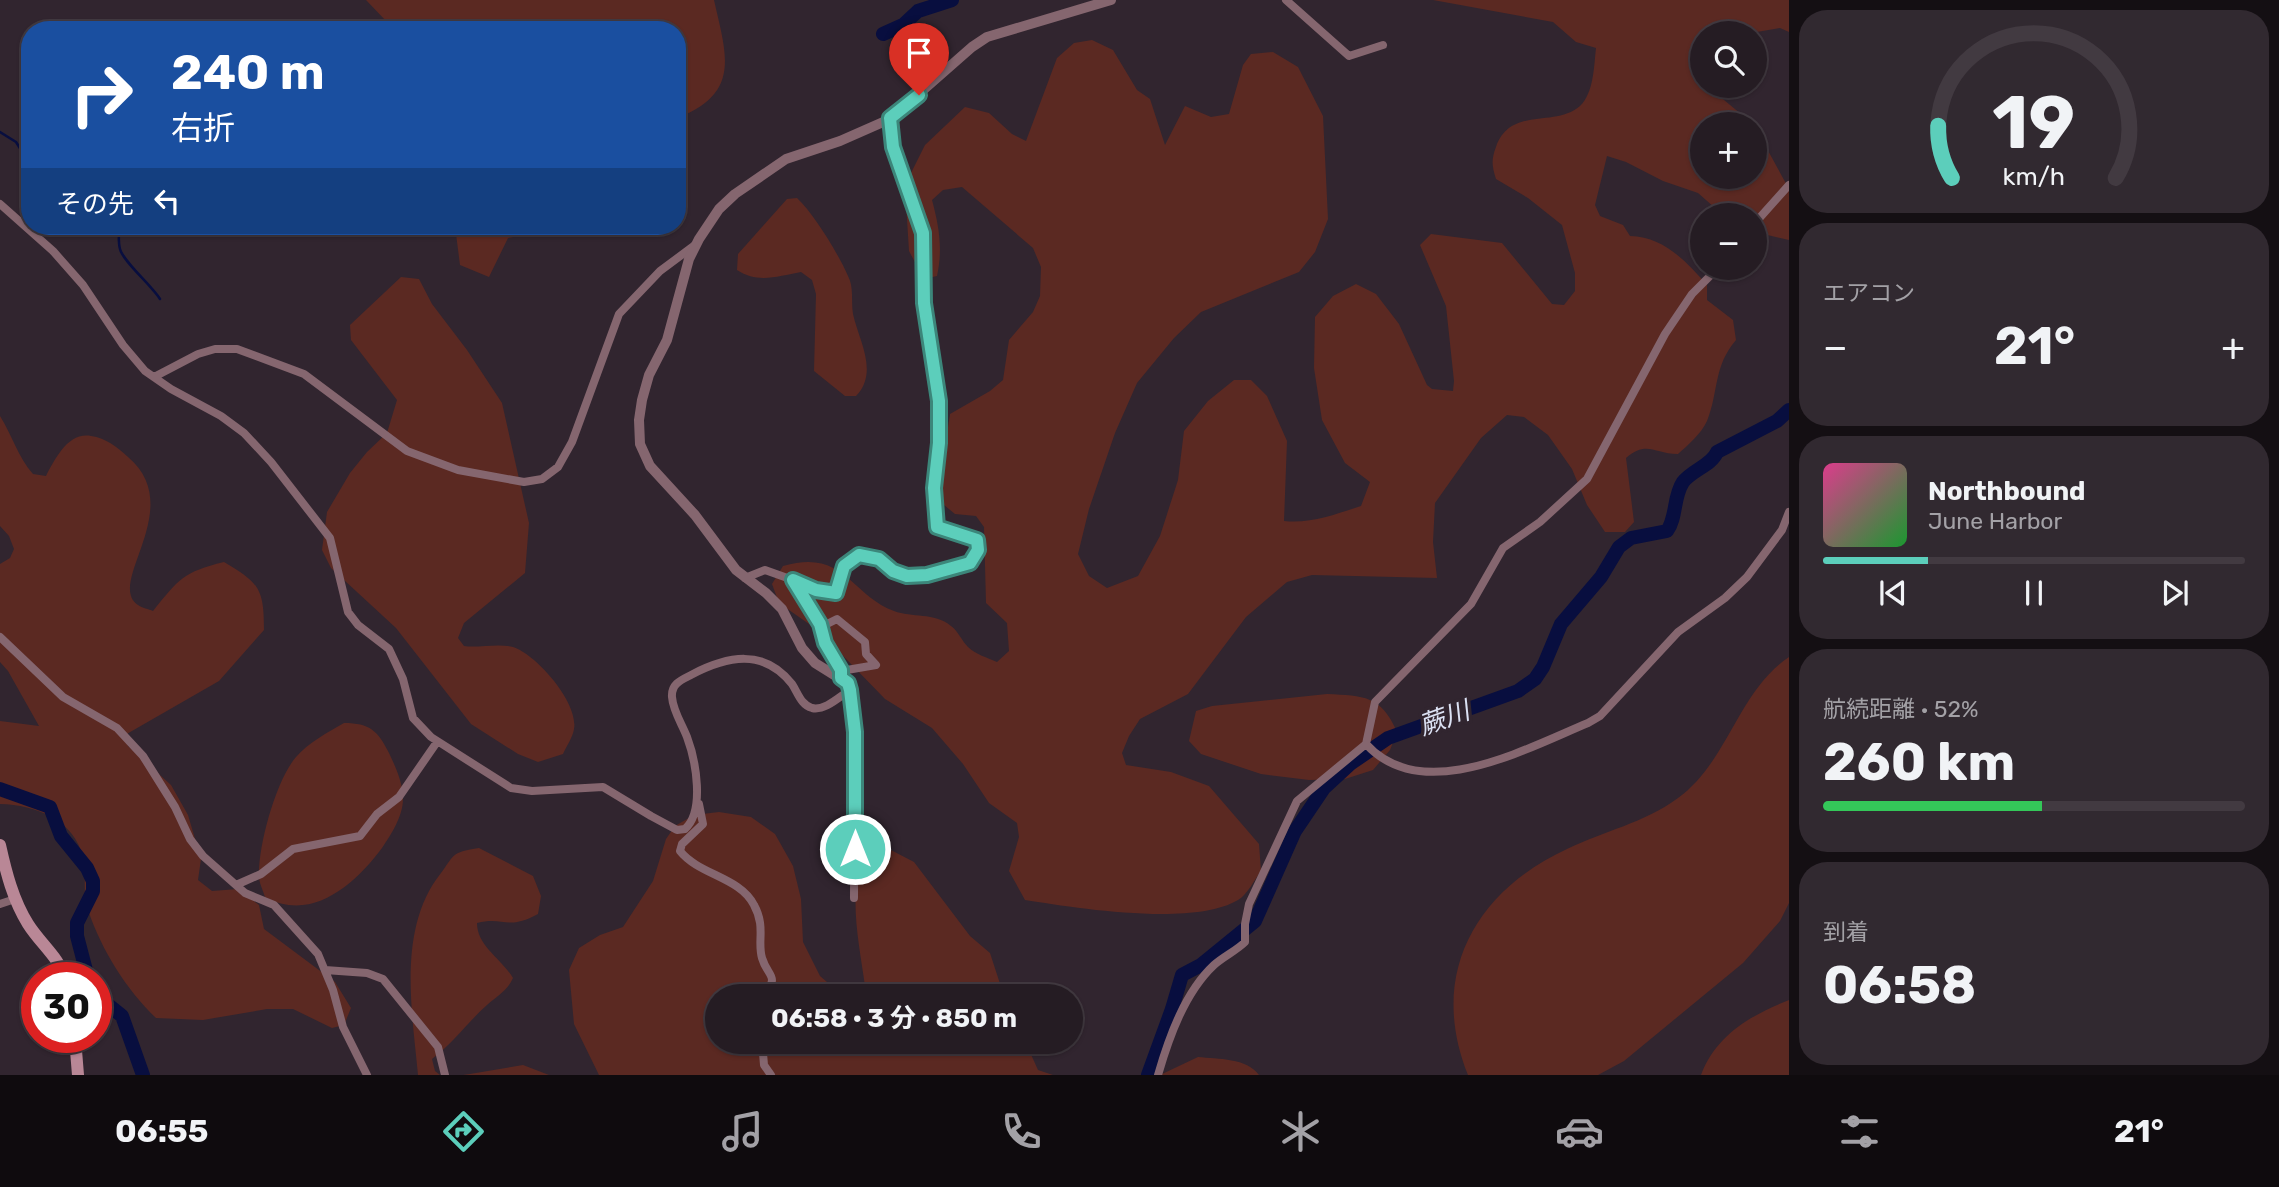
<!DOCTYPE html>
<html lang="ja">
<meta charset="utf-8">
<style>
:root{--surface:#251c23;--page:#312930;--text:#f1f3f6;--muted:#a3a1a6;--line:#423a41;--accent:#5ccebb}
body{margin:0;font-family:Rubik,"Noto Sans JP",sans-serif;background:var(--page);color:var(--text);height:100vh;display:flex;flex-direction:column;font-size:26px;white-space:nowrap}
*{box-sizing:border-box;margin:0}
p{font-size:23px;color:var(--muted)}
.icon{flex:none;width:38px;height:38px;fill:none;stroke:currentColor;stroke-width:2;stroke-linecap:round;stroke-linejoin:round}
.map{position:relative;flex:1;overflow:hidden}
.details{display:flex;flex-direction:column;gap:10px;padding:10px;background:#140f13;width:490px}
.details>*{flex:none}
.guide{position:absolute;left:21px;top:21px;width:665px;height:214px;border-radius:28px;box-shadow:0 2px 5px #0004,0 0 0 2px var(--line);background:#1a4fa0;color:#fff;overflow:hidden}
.buttons{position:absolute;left:1690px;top:21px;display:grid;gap:14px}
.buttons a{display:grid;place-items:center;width:77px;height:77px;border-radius:50%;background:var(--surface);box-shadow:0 2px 5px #0004,0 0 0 2px var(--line);font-size:35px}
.speed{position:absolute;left:21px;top:962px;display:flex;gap:14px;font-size:35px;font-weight:700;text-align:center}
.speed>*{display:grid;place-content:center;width:91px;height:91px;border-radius:50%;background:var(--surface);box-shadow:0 2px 5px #0004,0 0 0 2px var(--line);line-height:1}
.speed .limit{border:10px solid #d22;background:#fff;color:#111}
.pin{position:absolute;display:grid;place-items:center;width:60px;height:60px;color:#fff;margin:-72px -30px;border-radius:50% 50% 50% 0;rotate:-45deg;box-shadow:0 0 7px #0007}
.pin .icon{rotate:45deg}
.me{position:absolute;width:77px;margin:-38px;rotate:0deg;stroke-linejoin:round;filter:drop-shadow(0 0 5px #0008)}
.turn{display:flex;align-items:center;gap:24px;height:147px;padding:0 35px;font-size:32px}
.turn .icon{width:91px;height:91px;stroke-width:2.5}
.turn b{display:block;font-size:49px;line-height:60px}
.then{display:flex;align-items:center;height:66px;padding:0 35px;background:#0003;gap:14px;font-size:26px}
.big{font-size:52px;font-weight:700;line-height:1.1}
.details .widget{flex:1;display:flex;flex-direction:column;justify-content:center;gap:10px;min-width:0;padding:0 24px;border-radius:28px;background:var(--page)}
.details .dial{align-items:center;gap:0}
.dial svg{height:182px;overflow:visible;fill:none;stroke:var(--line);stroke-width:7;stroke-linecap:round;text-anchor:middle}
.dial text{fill:var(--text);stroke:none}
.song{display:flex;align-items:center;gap:21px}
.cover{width:84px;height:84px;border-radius:10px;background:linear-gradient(135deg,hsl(330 70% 55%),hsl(130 70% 35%))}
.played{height:7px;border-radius:4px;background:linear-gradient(90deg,var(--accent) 25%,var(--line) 25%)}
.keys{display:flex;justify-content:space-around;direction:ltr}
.heat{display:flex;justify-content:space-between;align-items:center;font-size:38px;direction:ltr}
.charge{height:10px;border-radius:5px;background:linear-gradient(90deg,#34c759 52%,var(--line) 0)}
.trip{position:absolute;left:705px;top:984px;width:378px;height:70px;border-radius:35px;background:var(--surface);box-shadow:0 2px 5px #0004,0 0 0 2px var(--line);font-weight:700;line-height:70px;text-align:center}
.dock{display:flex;height:112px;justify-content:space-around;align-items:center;background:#0f0b0e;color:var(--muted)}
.dock .icon{width:49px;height:49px}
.dock .active{color:var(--accent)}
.dock b{font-size:32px;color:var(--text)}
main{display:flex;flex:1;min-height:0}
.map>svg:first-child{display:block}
</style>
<main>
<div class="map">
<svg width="1789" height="1075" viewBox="0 0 1789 1075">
<rect width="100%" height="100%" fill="#31252f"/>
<path fill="#5b2922" d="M366,0H714C726,54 742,93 677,118V30H416L411,23L387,22Z
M1433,0H1789V32L1780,28L1751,33H1703L1700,71L1703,86H1711L1718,95L1753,124H1703V177H1755V127L1789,189V240L1755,232V215H1723L1698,193L1663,181L1626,162L1607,156L1595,205L1600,216L1623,225L1630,236C1664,237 1686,261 1707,285V300L1733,320L1736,340C1713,367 1719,391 1707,421C1701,434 1688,445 1678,454C1654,454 1647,440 1626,458L1634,522L1625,532H1605L1587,505L1572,469L1548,435L1524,417L1507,415L1481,438L1435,503L1433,542L1437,578L1312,575L1287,582L1246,617L1188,694L1140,719L1129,736L1122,753L1126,765L1171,772L1209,786L1259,844L1261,871C1255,879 1247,895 1238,900C1193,927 1076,908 1025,900L1009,871L1019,837L1017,823L989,803L963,764L932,728L885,699L819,631L779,603L772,584L783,566C844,548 850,594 894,611C912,618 934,612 951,626C958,631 962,641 968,647C975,654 988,658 997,662L1009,651L1007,623L986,603L984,527L976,516L955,514L944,505L941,473L950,414L990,391L1003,380L1009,340L1033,312L1040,296L1041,267L1033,248L962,187L943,190L932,200C939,226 943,249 937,276L924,279L909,251L906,203L911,173L925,145L965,107L989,113L1012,134L1026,141L1057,58L1074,43L1092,40L1113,50L1137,90L1150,99L1165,145L1185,106L1211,117L1229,114L1243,65L1251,54L1273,52L1298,67L1323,116L1328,219L1315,252L1299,272L1201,312L1174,338L1137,383L1115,433L1089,509L1078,554L1089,576L1107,588L1138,576L1160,536L1178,480L1184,431L1208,401L1234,380H1251L1267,396L1287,441L1284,521C1311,524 1336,514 1361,506L1370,482L1345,463L1322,420L1314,368L1315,317L1333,296L1356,284L1376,294L1399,324L1427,385L1432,389L1453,391L1454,381L1446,306L1420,245L1431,234L1502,243L1552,304L1564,305L1575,291V273L1562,225L1528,198L1496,179C1492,166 1491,160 1496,147C1510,106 1555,128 1580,106C1594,93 1594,65 1596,48L1576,42L1553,22Z
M797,198C814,214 838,253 848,276C854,287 851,301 853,314C859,341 879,372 856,396H845L814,371L816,294L812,280L801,272C778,276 758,284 737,270L738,254L787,199Z
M455,226H572L508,238L489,277L460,265Z
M401,277L419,279L432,304L467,350L502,403L529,523L525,573L464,623L458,638L464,646C479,648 498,643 513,647C536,654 579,703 574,729C573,737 566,747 563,754L538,762L518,754L471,724L396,628L331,568L322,550L327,512L350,473L367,452L387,433L397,400L351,340L350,325Z
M0,416C12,435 18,457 33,474L46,476C55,459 68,432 91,436C106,438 117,447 128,457C188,508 105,583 138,605C142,608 149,609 153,611C179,579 183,572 224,562C259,583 264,588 264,630L219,681L125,735L128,746L171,785L188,815L201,859L198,880L212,891L238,889L259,905L264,929L335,982L351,1008L344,1025L332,1028L293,1009H267L203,1020L156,1018C126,989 102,951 88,910C82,894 87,874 83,857C74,820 36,805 0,804V721L39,726L8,671L0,662V564L10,558L14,549L9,536L0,526Z
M1789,657V903L1780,921L1743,963L1624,1061L1598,1075H1468C1428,976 1474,892 1567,849C1604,831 1644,823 1678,798C1728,762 1738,691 1789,657Z
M1327,694C1364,696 1381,695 1397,732L1390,750L1373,770L1345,779L1309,780L1261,774L1201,754L1189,741L1196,711L1212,706Z
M344,723C370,723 378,731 389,753C396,768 403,783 403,799C403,816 391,835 382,848C355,884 312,923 265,897C263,890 259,883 259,876C258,846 276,780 296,757C308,743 328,732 344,723Z
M719,812L751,817L775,834L793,866L801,899L803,942L820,976L841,994L865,986C859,942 847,892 865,850L887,848L914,862L970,936L990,953L1004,996H718V1041H1025L1038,1070L1053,1075H599L574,1024L569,970L579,948L600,935L623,927L653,881L666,839L675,826L694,815Z
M479,848L533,876L541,896L538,914C507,931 504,916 477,923C477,946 501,958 513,978C507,991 498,995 487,1005C468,1022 453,1043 432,1059L435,1071L440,1075H418C412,1010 397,928 441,873C446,867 451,856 458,853C465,850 473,849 479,848Z
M1789,1000V1075H1701C1716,1035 1751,1015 1789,1000Z
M1198,1057C1218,1059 1247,1058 1259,1075H1160Z
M523,1065L549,1075H463L470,1074Z"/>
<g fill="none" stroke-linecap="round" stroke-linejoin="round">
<path stroke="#080e3f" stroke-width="2.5" d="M0,132L16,142L30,164
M119,226C119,233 118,242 120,249C122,260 152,286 160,299"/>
<path stroke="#080e3f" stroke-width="14" d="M883,34L903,25L918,11L952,0
M0,789L50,807L61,836L87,868L93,881V891L77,923V936L88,978
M96,995L122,1016L143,1075
M1148,1075L1172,1009L1182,975L1201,965L1255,921L1295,831L1324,788L1350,764L1388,738L1518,691L1535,679L1543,667L1561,624L1601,577L1619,547L1631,538L1667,531C1677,517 1673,497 1683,482C1692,470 1712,465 1717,452L1777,421L1789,410"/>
<path stroke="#85666f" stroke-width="8" d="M1286,0L1349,56L1383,45
M0,204L53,251L83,285L123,345L145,371L171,389L221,416L244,433L271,462L330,538L348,612L358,625L389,649L403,679L413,718L431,737L511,788L532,791L603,787L651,816L677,830L685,829C705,811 696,761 687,737C682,724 673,711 672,697C671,684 681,680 691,675C727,656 764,648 792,684C798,693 801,705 812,708C825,711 839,697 850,690L855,732L854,898
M1755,223L1789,185
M154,377L198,354L215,349H237L304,374L407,451L458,470L524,482L542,479L558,467L572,442L619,314L660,271L695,245
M745,578L765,570L793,580
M821,627L837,619L865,642L866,654L876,665L841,671
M0,637L63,697L117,728L143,756L175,807L190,839L203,856L245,893L274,905L318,954L333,990L343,1027L367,1075
M841,678V671L825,643L820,624L793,580L816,590L836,593L844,567L859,555L879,559L893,571L907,576L927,574L970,563L978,550L977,539L937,527L934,488L939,443V401L924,303L923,233L893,147L890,119
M1366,744C1422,806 1525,749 1588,723L1600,716L1678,632L1725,598L1747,577L1782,530L1789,512
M699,804L703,824L682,844L680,851C699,875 740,877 754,905C766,927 757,941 762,958C768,978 780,974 764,996
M236,885L261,874L293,849L360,836L377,814L399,797L437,742
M0,904L15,899
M325,970L367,973L383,979L438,1047L445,1075
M762,1041L764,1065L771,1075
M1158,1075C1169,1037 1185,992 1214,965C1224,956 1236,951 1245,942V924L1249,904L1297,801L1366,744L1375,702L1471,604L1503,548L1540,522L1587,479L1665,334L1692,294L1718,268"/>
<path stroke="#85666f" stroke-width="10" d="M850,690L847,683L815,663L802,648L782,609L766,593L736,570L695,515L650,466L640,444L639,420L642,400L649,375L667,340L689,259L699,239L719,209L735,194L786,159L840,141L890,119L972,47L987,37L1111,0"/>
<path stroke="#b98796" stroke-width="12" d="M0,845C6,872 13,900 28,924C40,943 58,957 66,978
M75,1038L78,1075"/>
</g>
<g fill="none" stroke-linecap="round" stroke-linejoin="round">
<defs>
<path id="route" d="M855,849V732L850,690L848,683L841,678V670L825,643L820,624L793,580L816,590L836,593L844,566L859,555L879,559L893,571L907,576L927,575L970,563L978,550L977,540L937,527L934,488L939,443V401L924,303L923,233L893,147L890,118L919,95"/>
</defs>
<use href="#route" stroke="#3c867a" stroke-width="18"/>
<use href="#route" stroke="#5ccebb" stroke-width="12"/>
</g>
<g text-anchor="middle" stroke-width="7" stroke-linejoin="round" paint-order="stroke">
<g font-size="26" font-style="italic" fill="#dce2f4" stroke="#31252f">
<text transform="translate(1444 718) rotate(-20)" y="9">蕨川</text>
</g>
</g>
</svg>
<div class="buttons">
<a><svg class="icon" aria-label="search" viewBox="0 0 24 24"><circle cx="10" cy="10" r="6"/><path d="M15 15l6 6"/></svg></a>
<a>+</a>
<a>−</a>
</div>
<div class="speed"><div class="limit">30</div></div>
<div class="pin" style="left:919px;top:95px;background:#d93025"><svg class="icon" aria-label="arrive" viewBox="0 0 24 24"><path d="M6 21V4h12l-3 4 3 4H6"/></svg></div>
<svg class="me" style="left:855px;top:849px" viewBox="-20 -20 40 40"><circle r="17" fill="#5ccebb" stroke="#fff" stroke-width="3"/><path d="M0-11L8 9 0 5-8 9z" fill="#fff"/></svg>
<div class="trip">06:58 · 3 分 · 850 m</div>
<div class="guide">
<div class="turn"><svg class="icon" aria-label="right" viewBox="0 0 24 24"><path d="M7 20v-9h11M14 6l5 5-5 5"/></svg><div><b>240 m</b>右折</div></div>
<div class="then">その先<svg class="icon" aria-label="left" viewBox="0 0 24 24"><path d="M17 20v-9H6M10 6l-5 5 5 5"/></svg></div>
</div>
</div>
<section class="details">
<div class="widget dial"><svg viewBox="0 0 100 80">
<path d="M14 69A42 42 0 1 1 86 69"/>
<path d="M14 69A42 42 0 0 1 8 46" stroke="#5ccebb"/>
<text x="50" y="56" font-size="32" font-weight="700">19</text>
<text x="50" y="72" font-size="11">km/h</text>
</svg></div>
<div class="widget"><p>エアコン</p>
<div class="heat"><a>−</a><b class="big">21°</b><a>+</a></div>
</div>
<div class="widget">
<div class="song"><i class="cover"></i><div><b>Northbound</b><p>June Harbor</p></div></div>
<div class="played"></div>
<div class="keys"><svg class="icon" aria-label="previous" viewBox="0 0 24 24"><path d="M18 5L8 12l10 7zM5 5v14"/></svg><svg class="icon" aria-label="pause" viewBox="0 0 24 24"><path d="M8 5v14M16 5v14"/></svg><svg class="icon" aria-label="next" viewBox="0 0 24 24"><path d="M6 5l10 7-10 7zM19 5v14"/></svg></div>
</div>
<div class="widget"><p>航続距離 · 52%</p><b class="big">260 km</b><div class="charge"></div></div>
<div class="widget"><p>到着</p><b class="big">06:58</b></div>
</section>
</main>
<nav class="dock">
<b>06:55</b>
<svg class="icon active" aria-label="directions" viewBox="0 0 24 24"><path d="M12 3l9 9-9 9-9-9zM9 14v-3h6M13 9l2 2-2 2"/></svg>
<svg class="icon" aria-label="music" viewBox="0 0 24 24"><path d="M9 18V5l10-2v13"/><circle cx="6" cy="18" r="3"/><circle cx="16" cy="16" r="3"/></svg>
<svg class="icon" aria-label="phone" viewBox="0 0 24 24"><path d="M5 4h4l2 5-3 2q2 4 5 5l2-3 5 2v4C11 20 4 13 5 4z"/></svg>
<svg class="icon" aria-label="climate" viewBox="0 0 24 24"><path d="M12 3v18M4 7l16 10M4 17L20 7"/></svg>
<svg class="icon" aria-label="car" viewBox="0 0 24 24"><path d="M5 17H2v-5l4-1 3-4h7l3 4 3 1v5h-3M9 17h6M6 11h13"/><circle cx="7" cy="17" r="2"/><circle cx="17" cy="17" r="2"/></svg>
<svg class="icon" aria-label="filters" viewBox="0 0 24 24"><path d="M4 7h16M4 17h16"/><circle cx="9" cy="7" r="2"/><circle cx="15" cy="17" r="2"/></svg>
<b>21°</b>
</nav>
